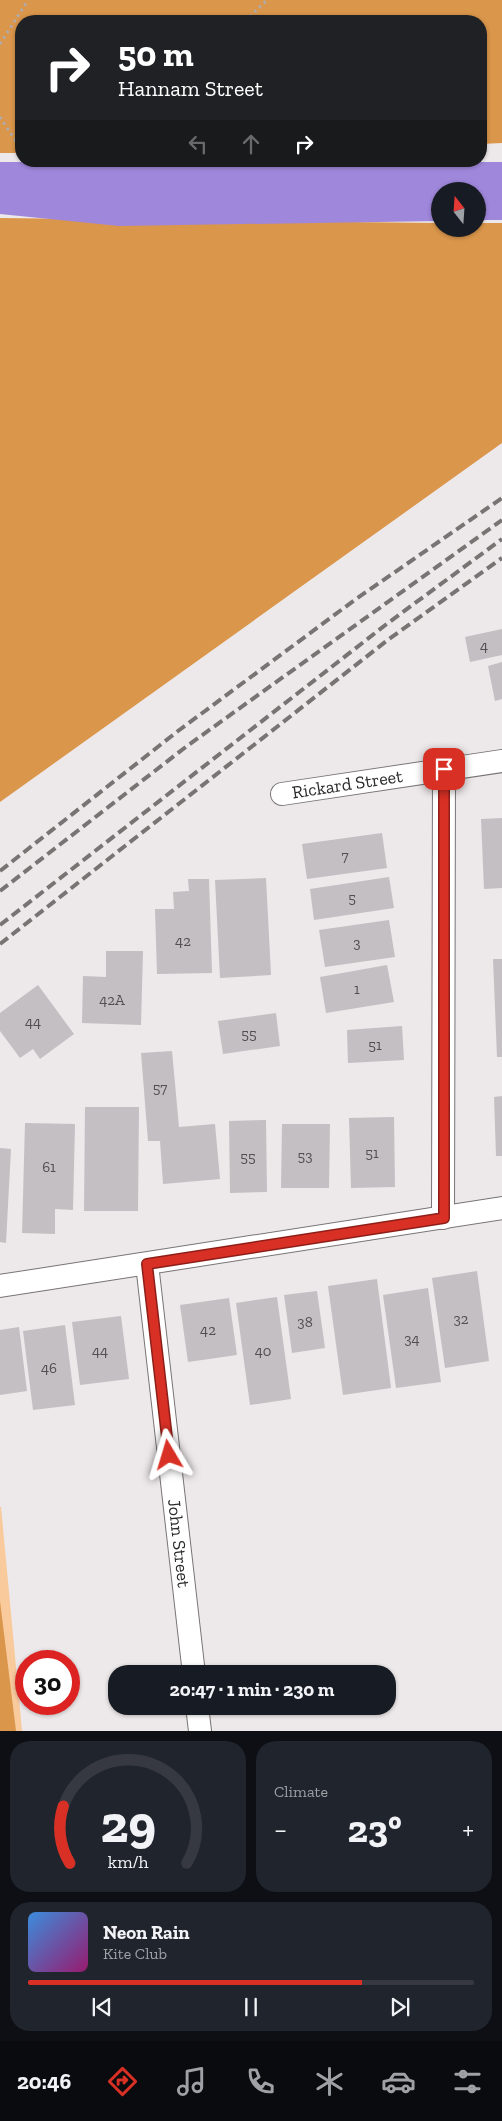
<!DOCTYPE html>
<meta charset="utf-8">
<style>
:root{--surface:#171b24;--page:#20242c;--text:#f1f3f6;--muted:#9ea1a6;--line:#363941;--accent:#d93025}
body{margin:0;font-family:"Zilla Slab",serif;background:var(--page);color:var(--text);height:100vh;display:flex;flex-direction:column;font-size:19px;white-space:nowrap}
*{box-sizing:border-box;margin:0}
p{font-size:16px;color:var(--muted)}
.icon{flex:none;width:28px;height:28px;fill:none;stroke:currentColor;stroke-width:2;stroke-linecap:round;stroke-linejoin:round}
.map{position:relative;height:1731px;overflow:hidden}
.panel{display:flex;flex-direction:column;gap:10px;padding:10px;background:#0d0f14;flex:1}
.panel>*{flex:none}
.guide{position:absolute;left:15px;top:15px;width:472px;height:152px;border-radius:20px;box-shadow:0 1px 4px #0004;background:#202124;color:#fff;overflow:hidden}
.needle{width:32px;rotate:343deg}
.fabs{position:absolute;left:431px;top:182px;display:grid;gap:10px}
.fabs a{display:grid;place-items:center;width:55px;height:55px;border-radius:50%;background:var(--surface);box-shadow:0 1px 4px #0004;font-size:25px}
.speed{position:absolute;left:15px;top:1650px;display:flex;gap:10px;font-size:25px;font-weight:700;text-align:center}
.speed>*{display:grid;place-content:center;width:65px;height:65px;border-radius:50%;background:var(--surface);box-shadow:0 1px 4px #0004;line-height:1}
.speed .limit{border:8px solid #d22;background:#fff;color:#111}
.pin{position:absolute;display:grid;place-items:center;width:42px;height:42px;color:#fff;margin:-21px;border-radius:10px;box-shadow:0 2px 8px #0006}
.me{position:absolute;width:55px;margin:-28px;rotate:353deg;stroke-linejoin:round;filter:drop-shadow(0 0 4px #0008)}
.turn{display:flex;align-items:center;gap:18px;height:105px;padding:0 20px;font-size:22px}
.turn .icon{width:65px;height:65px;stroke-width:2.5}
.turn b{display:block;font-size:35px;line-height:42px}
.lanes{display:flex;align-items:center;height:48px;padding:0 20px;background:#0003;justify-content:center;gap:25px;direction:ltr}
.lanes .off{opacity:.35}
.big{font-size:38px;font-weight:700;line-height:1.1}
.panel .card{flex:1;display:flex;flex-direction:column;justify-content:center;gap:8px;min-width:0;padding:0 18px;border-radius:20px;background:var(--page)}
.panel .dial{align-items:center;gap:0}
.dial svg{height:130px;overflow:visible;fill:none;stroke:var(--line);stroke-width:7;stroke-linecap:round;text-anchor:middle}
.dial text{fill:var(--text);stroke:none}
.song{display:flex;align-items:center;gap:15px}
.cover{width:60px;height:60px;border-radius:8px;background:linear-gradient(135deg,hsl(210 70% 55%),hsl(320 70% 35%))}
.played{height:5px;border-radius:2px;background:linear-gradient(90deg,var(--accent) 75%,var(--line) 75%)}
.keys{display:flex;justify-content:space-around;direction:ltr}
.heat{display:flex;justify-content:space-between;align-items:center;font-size:28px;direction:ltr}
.panel .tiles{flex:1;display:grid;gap:10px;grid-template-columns:1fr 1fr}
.card:last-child{grid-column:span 2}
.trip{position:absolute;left:108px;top:1665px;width:288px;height:50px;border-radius:20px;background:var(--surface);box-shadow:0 1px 4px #0004;font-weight:700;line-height:50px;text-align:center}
.tab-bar{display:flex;height:80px;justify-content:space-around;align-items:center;background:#090b0e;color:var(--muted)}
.tab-bar .icon{width:35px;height:35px}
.tab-bar .active{color:var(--accent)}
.tab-bar b{font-size:22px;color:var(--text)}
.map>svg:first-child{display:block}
</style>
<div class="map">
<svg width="502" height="1731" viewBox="0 0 502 1731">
<rect width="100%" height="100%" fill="#ede8e9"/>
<path fill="#f9ca9c" d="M0,1507H1L22,1731H0Z"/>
<path fill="#da964b" d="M0,0H502V143L481,144V21H21V153H0Z
M0,218L440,223V229H478V223H502V443L0,802Z
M0,1601L16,1731H0Z"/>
<path fill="#9f87db" d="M0,162H502V220H478V191H440V221L119,226L0,214Z"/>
<path fill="#c3bfc3" d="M502,629V655L470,662L465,637Z
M502,662V699L495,701L488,666Z
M502,818V888L484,889L481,819Z
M382,833L387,868L307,879L302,844Z
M389,877L394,908L314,920L310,889Z
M266,878L271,975L220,978L215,880Z
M188,879H209L212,973L157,974L155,909H174L173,892L189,891Z
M389,920L395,957L325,967L319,930Z
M106,951H143L141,1025L82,1023L83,976L106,977Z
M493,959H502V1057H497Z
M387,965L394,1002L326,1013L320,977Z
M38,985L74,1034L40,1059L33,1049L20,1058L0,1031V1013Z
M276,1013L280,1046L223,1054L218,1021Z
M402,1026L404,1060L348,1063L347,1030Z
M172,1051L179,1127L215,1124L220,1179L163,1184L160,1141H148L141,1053Z
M502,1096V1156H496L494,1097Z
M85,1107H139L138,1211H84Z
M394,1117L395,1187L351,1188L349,1118Z
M266,1120L267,1192L230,1193L229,1121Z
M25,1123L75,1124L73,1210L55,1209V1234L22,1233Z
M282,1124H330L329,1188H281Z
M0,1148L11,1149L6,1243L0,1242Z
M477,1271L489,1361L445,1368L432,1278Z
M377,1279L391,1388L343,1395L328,1286Z
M428,1288L441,1382L396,1388L383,1295Z
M317,1291L325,1348L292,1353L284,1295Z
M277,1297L291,1399L250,1405L236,1303Z
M229,1298L237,1355L188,1362L180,1305Z
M121,1316L129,1379L80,1385L72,1322Z
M65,1325L75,1405L33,1410L23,1331Z
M19,1327L27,1391L0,1395V1330Z"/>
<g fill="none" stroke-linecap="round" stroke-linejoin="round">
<defs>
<g id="minor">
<path id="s1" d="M282,794L502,761"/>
<path d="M443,1218L444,769"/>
<path id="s2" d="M147,1264L194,1674"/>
<path d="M0,1286L502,1208"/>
<path d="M197,1706L200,1731"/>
</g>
</defs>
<use href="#minor" stroke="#797475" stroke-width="24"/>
<path stroke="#afabac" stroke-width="3" stroke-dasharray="2.5 4" stroke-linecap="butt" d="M245,21L267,0
M0,44L28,0
M0,117L21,149"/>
<use href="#minor" stroke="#fff" stroke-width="22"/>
<path stroke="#777474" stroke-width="4" stroke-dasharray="10 5" stroke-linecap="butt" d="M0,871L178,731L356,599L502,498
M0,891L187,746L502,520
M0,925L388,623L502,539
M0,944L389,639L502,558"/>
</g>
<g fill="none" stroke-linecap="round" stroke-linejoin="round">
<defs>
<path id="route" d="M169,1455L147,1264L444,1218V769"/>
</defs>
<use href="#route" stroke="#8d1f18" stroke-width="12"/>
<use href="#route" stroke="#d93025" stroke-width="9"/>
</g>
<g text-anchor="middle" stroke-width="5" stroke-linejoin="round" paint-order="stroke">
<g font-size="15" fill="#524f50">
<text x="484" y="651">4</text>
<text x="345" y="861">7</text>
<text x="352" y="903">5</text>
<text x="183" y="946">42</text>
<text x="357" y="948">3</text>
<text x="357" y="994">1</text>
<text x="112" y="1005">42A</text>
<text x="33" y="1027">44</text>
<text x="249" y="1039">55</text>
<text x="375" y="1050">51</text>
<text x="160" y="1093">57</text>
<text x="372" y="1158">51</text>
<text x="305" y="1161">53</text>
<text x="248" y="1162">55</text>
<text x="49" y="1172">61</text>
<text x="461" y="1324">32</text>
<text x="305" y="1327">38</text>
<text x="208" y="1335">42</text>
<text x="412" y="1344">34</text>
<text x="100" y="1356">44</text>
<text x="263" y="1356">40</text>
<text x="49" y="1373">46</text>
</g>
<g font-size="18" fill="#2c2a2a" stroke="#fbf5f7">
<text dy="6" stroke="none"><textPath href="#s1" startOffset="66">Rickard Street</textPath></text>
<text dy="6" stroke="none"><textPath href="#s2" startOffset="281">John Street</textPath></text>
</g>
</g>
</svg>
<div class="fabs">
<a><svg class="needle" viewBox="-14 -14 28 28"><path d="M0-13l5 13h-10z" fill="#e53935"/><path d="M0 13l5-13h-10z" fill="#9ea1a6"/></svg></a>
</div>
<div class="speed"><div class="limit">30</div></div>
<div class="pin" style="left:444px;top:769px;background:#d93025"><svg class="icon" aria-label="arrive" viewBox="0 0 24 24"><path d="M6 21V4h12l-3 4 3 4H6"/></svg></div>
<svg class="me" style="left:169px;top:1455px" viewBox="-20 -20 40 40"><path d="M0-17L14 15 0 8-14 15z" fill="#d93025" stroke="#fff" stroke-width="4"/></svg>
<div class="trip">20:47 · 1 min · 230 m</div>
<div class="guide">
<div class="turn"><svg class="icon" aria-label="right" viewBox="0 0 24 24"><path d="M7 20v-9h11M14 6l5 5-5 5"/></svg><div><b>50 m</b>Hannam Street</div></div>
<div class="lanes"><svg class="icon off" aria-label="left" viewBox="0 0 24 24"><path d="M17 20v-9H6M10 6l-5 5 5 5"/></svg><svg class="icon off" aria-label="ahead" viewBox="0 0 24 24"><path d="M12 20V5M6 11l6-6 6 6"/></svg><svg class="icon" aria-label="right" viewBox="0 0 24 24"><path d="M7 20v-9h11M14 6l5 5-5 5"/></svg></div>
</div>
</div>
<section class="panel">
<div class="tiles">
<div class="card dial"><svg viewBox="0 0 100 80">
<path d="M14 69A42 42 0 1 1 86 69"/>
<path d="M14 69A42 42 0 0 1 10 34" stroke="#d93025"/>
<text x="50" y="56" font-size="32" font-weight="700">29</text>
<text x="50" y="72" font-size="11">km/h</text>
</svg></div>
<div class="card"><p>Climate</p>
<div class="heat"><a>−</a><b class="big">23°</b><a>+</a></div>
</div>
<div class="card">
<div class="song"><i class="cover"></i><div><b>Neon Rain</b><p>Kite Club</p></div></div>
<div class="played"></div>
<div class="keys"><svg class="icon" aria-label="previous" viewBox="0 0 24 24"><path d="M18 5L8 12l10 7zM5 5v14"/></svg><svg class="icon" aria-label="pause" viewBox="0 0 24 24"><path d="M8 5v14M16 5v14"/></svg><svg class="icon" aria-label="next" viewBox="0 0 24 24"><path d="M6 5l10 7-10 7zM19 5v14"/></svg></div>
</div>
</div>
</section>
<nav class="tab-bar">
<b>20:46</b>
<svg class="icon active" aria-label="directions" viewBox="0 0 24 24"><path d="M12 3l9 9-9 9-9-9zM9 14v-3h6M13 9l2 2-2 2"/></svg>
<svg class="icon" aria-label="music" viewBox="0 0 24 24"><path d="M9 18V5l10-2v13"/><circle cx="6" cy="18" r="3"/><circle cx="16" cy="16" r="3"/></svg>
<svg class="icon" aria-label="phone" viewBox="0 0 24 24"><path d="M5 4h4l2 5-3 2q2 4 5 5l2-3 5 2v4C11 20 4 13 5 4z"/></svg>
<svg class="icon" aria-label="climate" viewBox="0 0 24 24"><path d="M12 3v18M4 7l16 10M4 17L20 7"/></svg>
<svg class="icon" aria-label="car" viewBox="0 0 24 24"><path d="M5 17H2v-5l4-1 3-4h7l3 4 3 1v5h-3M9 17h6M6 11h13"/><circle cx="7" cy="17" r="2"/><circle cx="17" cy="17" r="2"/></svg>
<svg class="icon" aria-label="filters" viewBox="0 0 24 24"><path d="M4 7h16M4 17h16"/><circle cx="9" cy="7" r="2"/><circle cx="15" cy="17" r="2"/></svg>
</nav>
